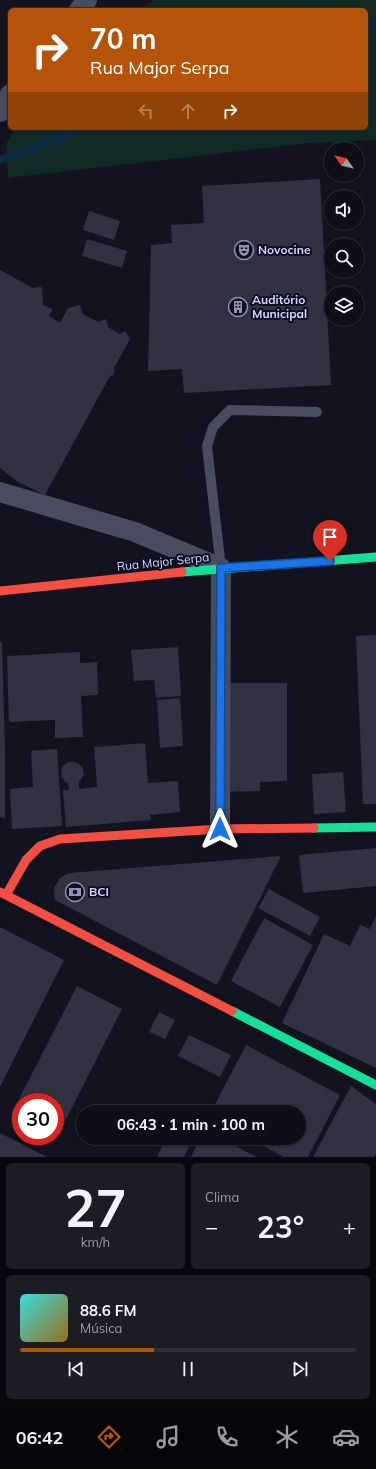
<!DOCTYPE html>
<html lang="pt">
<meta charset="utf-8">
<style>
:root{--surface:#0e0e16;--page:#1c1c23;--text:#f1f3f6;--muted:#9b9ca1;--line:#2e2e35;--accent:#b45309}
body{margin:0;font-family:Mulish,sans-serif;background:var(--page);color:var(--text);height:100vh;display:flex;flex-direction:column;font-size:15px;white-space:nowrap}
*{box-sizing:border-box;margin:0}
p{font-size:13px;color:var(--muted)}
.icon{flex:none;width:22px;height:22px;fill:none;stroke:currentColor;stroke-width:2;stroke-linecap:round;stroke-linejoin:round}
.map{position:relative;height:1157px;overflow:hidden}
.sheet{display:flex;flex-direction:column;gap:6px;padding:6px;background:#08080c;flex:1}
.sheet>*{flex:none}
.hud{position:absolute;left:8px;top:8px;width:360px;height:122px;border-radius:6px;box-shadow:0 1px 3px #0004,0 0 0 1px var(--line);background:#b45309;color:#fff;overflow:hidden}
.needle{width:26px;rotate:304deg}
.controls{position:absolute;left:324px;top:142px;display:grid;gap:8px}
.controls a{display:grid;place-items:center;width:40px;height:40px;border-radius:50%;background:var(--surface);box-shadow:0 1px 3px #0004,0 0 0 1px var(--line);font-size:20px}
.speed{position:absolute;left:12px;top:1093px;display:flex;gap:8px;font-size:20px;font-weight:700;text-align:center}
.speed>*{display:grid;place-content:center;width:52px;height:52px;border-radius:50%;background:var(--surface);box-shadow:0 1px 3px #0004,0 0 0 1px var(--line);line-height:1}
.speed .limit{border:6px solid #d22;background:#fff;color:#111}
.pin{position:absolute;display:grid;place-items:center;width:34px;height:34px;color:#fff;margin:-41px -17px;border-radius:50% 50% 50% 0;rotate:-45deg;box-shadow:0 0 4px #0007}
.pin .icon{rotate:45deg}
.me{position:absolute;width:44px;margin:-22px;rotate:0deg;stroke-linejoin:round;filter:drop-shadow(0 0 3px #0008)}
.turn{display:flex;align-items:center;gap:14px;height:84px;padding:0 16px;font-size:18px}
.turn .icon{width:52px;height:52px;stroke-width:2.5}
.turn b{display:block;font-size:28px;line-height:34px}
.lanes{display:flex;align-items:center;height:38px;padding:0 16px;background:#0003;justify-content:center;gap:20px;direction:ltr}
.lanes .off{opacity:.35}
.big{font-size:30px;font-weight:700;line-height:1.1}
.sheet .tile{flex:1;display:flex;flex-direction:column;justify-content:center;gap:6px;min-width:0;padding:0 14px;border-radius:6px;background:var(--page)}
.sheet .dial{align-items:center;gap:0}
.dial b{font-size:52px;line-height:1}
.song{display:flex;align-items:center;gap:12px}
.cover{width:48px;height:48px;border-radius:6px;background:linear-gradient(135deg,hsl(180 70% 55%),hsl(40 70% 35%))}
.played{height:4px;border-radius:2px;background:linear-gradient(90deg,var(--accent) 40%,var(--line) 40%)}
.keys{display:flex;justify-content:space-around;direction:ltr}
.heat{display:flex;justify-content:space-between;align-items:center;font-size:22px;direction:ltr}
.sheet .tiles{flex:1;display:grid;gap:6px;grid-template-columns:1fr 1fr}
.tile:last-child{grid-column:span 2}
.trip{position:absolute;left:76px;top:1105px;width:230px;height:40px;border-radius:20px;background:var(--surface);box-shadow:0 1px 3px #0004,0 0 0 1px var(--line);font-weight:700;line-height:40px;text-align:center}
.menu{display:flex;height:64px;justify-content:space-around;align-items:center;background:#060609;color:var(--muted)}
.menu .icon{width:28px;height:28px}
.menu .selected{color:var(--accent)}
.menu b{font-size:18px;color:var(--text)}
.map>svg:first-child{display:block}
</style>
<div class="map">
<svg width="376" height="1157" viewBox="0 0 376 1157">
<rect width="100%" height="100%" fill="#12131e"/>
<path fill="#102924" d="M154,0H376V140L309,143L8,178L6,144L15,128H366V10H140Z"/>
<g fill="none" stroke-linecap="round" stroke-linejoin="round">
<path stroke="#09293e" stroke-width="8" d="M314,10L320,8L328,10
M366,21L376,25
M0,160L29,151L81,128"/>
</g>
<path fill="#303141" d="M320,179L331,385L184,393L182,369L148,371L151,245L172,243L171,225L204,223L202,186Z
M89,211L120,221L114,240L83,230Z
M87,239L127,251L122,268L82,256Z
M0,270L33,288L42,287L43,305L53,309L49,316L60,323L68,308L80,305L83,314L98,322L106,319L108,327L120,334L125,331L130,339L114,368V375L110,376L45,495L18,482L0,468Z
M376,635V804H363L356,636Z
M0,642H2L5,751V819L0,817Z
M178,647L181,696L156,698L154,680L134,681L131,650Z
M80,652V663L97,662L98,695L81,696L83,737L55,738V720L9,722L7,656Z
M226,683H287V781L260,782V791L227,792Z
M180,698L183,746L160,748L157,700Z
M145,743L148,783L178,781L180,812L150,815L151,820L66,827L63,790H69L68,783L65,782L62,777L61,771L63,766L68,762H74L79,764L83,769L84,775L79,782V789L97,787L94,747Z
M57,749L62,826L12,829L10,789L33,787L31,751Z
M343,772L346,812L314,814L312,774Z
M376,848V886L303,893L299,855Z
M281,856L217,985L55,900L54,888L60,878L69,873Z
M269,889L320,917L310,936L258,908Z
M376,916V1068L282,1023L324,934L350,946L360,925L370,929Z
M264,918L313,945L280,1007L231,981Z
M0,927L64,960L0,1087Z
M77,986L122,1009L60,1131L55,1128V1102H21V1110L15,1107Z
M159,1012L175,1020L165,1039L149,1032Z
M189,1035L231,1055L220,1077L178,1056Z
M246,1045L340,1095L308,1157H284L248,1138H299V1112H211Z
M351,1086L376,1104V1153L374,1157H313Z
M0,1133L47,1157H0Z
M166,1138H193L184,1157H157Z
M200,1138H220L257,1157H191Z"/>
<g fill="none" stroke-linecap="round" stroke-linejoin="round">
<path stroke="#474c5f" stroke-width="10" d="M221,568L207,446L213,427L230,410L317,412"/>
<path stroke="#474c5f" stroke-width="20" d="M79,10L87,0
M0,112L10,94
M0,492L135,532L221,568L220,829"/>
<path stroke="#16e098" stroke-width="9" d="M182,572L376,557
M314,828L376,827
M232,1011L376,1085"/>
<path stroke="#f24e42" stroke-width="9" d="M0,591L182,572
M0,892L232,1011
M6,895L26,860L40,846L60,839L220,829L314,828"/>
</g>
<g fill="none" stroke-linecap="round" stroke-linejoin="round">
<defs>
<path id="route" d="M220,829L221,568L330,561"/>
</defs>
<use href="#route" stroke="#114b97" stroke-width="10"/>
<use href="#route" stroke="#1a73e8" stroke-width="7"/>
</g>
<defs>
<symbol id="theatre-ring" viewBox="-11 -11 22 22"><circle r="9.5" fill="#0d0f23" stroke="#8e92b0" stroke-width="1.5"/><path d="M-5-5.5Q0-4 5-5.5V0Q5 5 0 6Q-5 5-5 0ZM-3.3-2.5H-1v1.5H-3.3ZM1-2.5H3.3v1.5H1ZM-2.8 1Q0 5.5 2.8 1Z" fill="#8e92b0"/></symbol>
<symbol id="building-ring" viewBox="-11 -11 22 22"><circle r="9.5" fill="#0d0f23" stroke="#8e92b0" stroke-width="1.5"/><path d="M-4-6H4V6H1V3H-1V6H-4ZM-2.5-4.3h1.7v1.8h-1.7ZM.8-4.3h1.7v1.8H.8ZM-2.5-1h1.7V.8h-1.7ZM.8-1h1.7V.8H.8Z" fill="#8e92b0"/></symbol>
<symbol id="bank-ring" viewBox="-11 -11 22 22"><circle r="9.5" fill="#0d0f23" stroke="#8e92b0" stroke-width="1.5"/><path d="M-6-4H6V4H-6ZM0-2.3a2.3 2.3 0 1 0 0 4.6a2.3 2.3 0 1 0 0-4.6Z" fill="#8e92b0"/></symbol>
</defs>
<g fill-rule="evenodd">
<use href="#theatre-ring" x="233" y="239" width="22" height="22"/>
<use href="#building-ring" x="227" y="296" width="22" height="22"/>
<use href="#bank-ring" x="64" y="881" width="22" height="22"/>
</g>
<g text-anchor="middle" stroke-width="4" stroke-linejoin="round" paint-order="stroke">
<g font-size="12" font-weight="bold" fill="#d0d6ff" stroke="#0d0f23" text-anchor="start">
<text x="258" y="254">Novocine</text>
<text x="252" y="304">Auditório<tspan x="252" dy="14">Municipal</tspan></text>
<text x="89" y="896">BCI</text>
</g>
<g font-size="12" fill="#d0d6ff" stroke="#0d0f23">
<text transform="translate(163 562) rotate(-6)" y="4">Rua Major Serpa</text>
</g>
</g>
</svg>
<div class="controls">
<a><svg class="needle" viewBox="-14 -14 28 28"><path d="M0-13l5 13h-10z" fill="#e53935"/><path d="M0 13l5-13h-10z" fill="#9b9ca1"/></svg></a>
<a><svg class="icon" aria-label="sound" viewBox="0 0 24 24"><path d="M4 9h4l5-4v14l-5-4H4zM17 9q2 3 0 6"/></svg></a>
<a><svg class="icon" aria-label="search" viewBox="0 0 24 24"><circle cx="10" cy="10" r="6"/><path d="M15 15l6 6"/></svg></a>
<a><svg class="icon" aria-label="layers" viewBox="0 0 24 24"><path d="M12 4l9 5-9 5-9-5zM3 14l9 5 9-5"/></svg></a>
</div>
<div class="speed"><div class="limit">30</div></div>
<div class="pin" style="left:330px;top:561px;background:#d93025"><svg class="icon" aria-label="arrive" viewBox="0 0 24 24"><path d="M6 21V4h12l-3 4 3 4H6"/></svg></div>
<svg class="me" style="left:220px;top:829px" viewBox="-20 -20 40 40"><path d="M0-17L14 15 0 8-14 15z" fill="#1a73e8" stroke="#fff" stroke-width="4"/></svg>
<div class="trip">06:43 · 1 min · 100 m</div>
<div class="hud">
<div class="turn"><svg class="icon" aria-label="right" viewBox="0 0 24 24"><path d="M7 20v-9h11M14 6l5 5-5 5"/></svg><div><b>70 m</b>Rua Major Serpa</div></div>
<div class="lanes"><svg class="icon off" aria-label="left" viewBox="0 0 24 24"><path d="M17 20v-9H6M10 6l-5 5 5 5"/></svg><svg class="icon off" aria-label="ahead" viewBox="0 0 24 24"><path d="M12 20V5M6 11l6-6 6 6"/></svg><svg class="icon" aria-label="right" viewBox="0 0 24 24"><path d="M7 20v-9h11M14 6l5 5-5 5"/></svg></div>
</div>
</div>
<section class="sheet">
<div class="tiles">
<div class="tile dial"><b>27</b><p>km/h</p></div>
<div class="tile"><p>Clima</p>
<div class="heat"><a>−</a><b class="big">23°</b><a>+</a></div>
</div>
<div class="tile">
<div class="song"><i class="cover"></i><div><b>88.6 FM</b><p>Música</p></div></div>
<div class="played"></div>
<div class="keys"><svg class="icon" aria-label="previous" viewBox="0 0 24 24"><path d="M18 5L8 12l10 7zM5 5v14"/></svg><svg class="icon" aria-label="pause" viewBox="0 0 24 24"><path d="M8 5v14M16 5v14"/></svg><svg class="icon" aria-label="next" viewBox="0 0 24 24"><path d="M6 5l10 7-10 7zM19 5v14"/></svg></div>
</div>
</div>
</section>
<nav class="menu">
<b>06:42</b>
<svg class="icon selected" aria-label="directions" viewBox="0 0 24 24"><path d="M12 3l9 9-9 9-9-9zM9 14v-3h6M13 9l2 2-2 2"/></svg>
<svg class="icon" aria-label="music" viewBox="0 0 24 24"><path d="M9 18V5l10-2v13"/><circle cx="6" cy="18" r="3"/><circle cx="16" cy="16" r="3"/></svg>
<svg class="icon" aria-label="phone" viewBox="0 0 24 24"><path d="M5 4h4l2 5-3 2q2 4 5 5l2-3 5 2v4C11 20 4 13 5 4z"/></svg>
<svg class="icon" aria-label="climate" viewBox="0 0 24 24"><path d="M12 3v18M4 7l16 10M4 17L20 7"/></svg>
<svg class="icon" aria-label="car" viewBox="0 0 24 24"><path d="M5 17H2v-5l4-1 3-4h7l3 4 3 1v5h-3M9 17h6M6 11h13"/><circle cx="7" cy="17" r="2"/><circle cx="17" cy="17" r="2"/></svg>
</nav>
